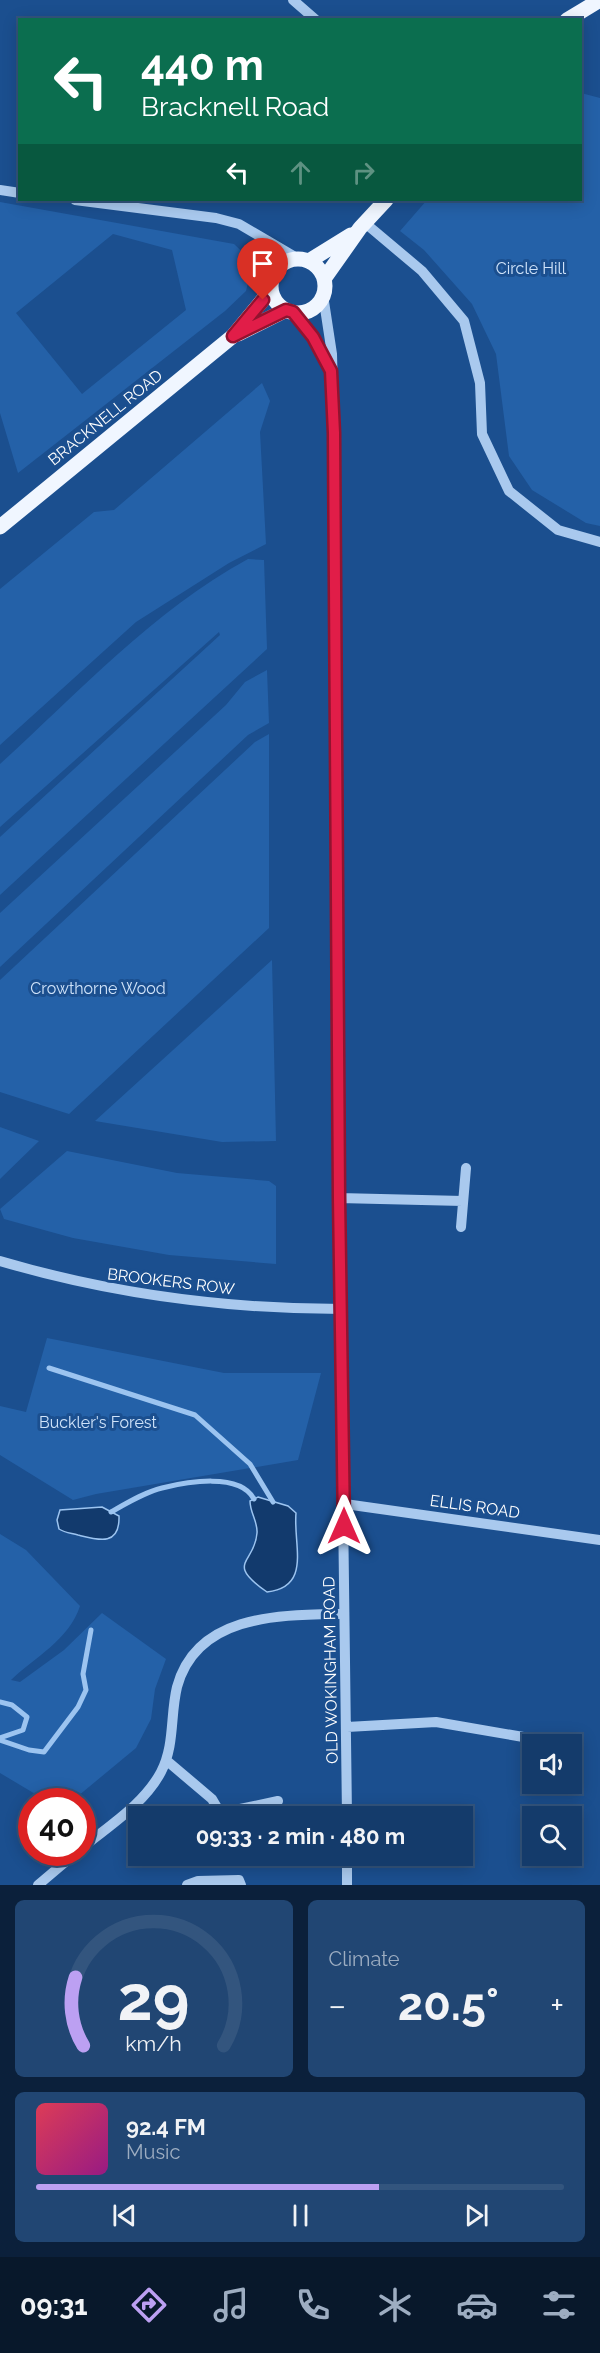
<!DOCTYPE html>
<meta charset="utf-8">
<style>
:root{--surface:#143b6b;--page:#214673;--text:#f1f3f6;--muted:#9dadc1;--line:#33557e;--accent:#bca0f2}
body{margin:0;font-family:Raleway,sans-serif;background:var(--page);color:var(--text);height:100vh;display:flex;flex-direction:column;font-size:22px;white-space:nowrap}
*{box-sizing:border-box;margin:0}
p{font-size:20px;color:var(--muted)}
.icon{flex:none;width:33px;height:33px;fill:none;stroke:currentColor;stroke-width:2;stroke-linecap:round;stroke-linejoin:round}
.map{position:relative;height:1885px;overflow:hidden}
.panel{display:flex;flex-direction:column;gap:15px;padding:15px;background:#0b203b;flex:1}
.panel>*{flex:none}
.top-card{position:absolute;left:18px;top:18px;width:564px;height:183px;border-radius:0px;box-shadow:0 3px 15px #0003,0 0 0 2px var(--line);background:#0b6e4f;color:#fff;overflow:hidden}
.tools{position:absolute;left:522px;top:1734px;display:grid;gap:12px}
.tools a{display:grid;place-items:center;width:60px;height:60px;border-radius:0px;background:var(--surface);box-shadow:0 3px 15px #0003,0 0 0 2px var(--line);font-size:30px}
.speed{position:absolute;left:18px;top:1788px;display:flex;gap:12px;font-size:30px;font-weight:700;text-align:center}
.speed>*{display:grid;place-content:center;width:78px;height:78px;border-radius:50%;background:var(--surface);box-shadow:0 3px 15px #0003,0 0 0 2px var(--line);line-height:1}
.speed .limit{border:9px solid #d22;background:#fff;color:#111}
.pin{position:absolute;display:grid;place-items:center;width:51px;height:51px;color:#fff;margin:-62px -26px;border-radius:50% 50% 50% 0;rotate:-45deg;box-shadow:0 0 6px #0007}
.pin .icon{rotate:45deg}
.me{position:absolute;width:66px;margin:-33px;rotate:0deg;stroke-linejoin:round;filter:drop-shadow(0 0 4px #0008)}
.turn{display:flex;align-items:center;gap:21px;height:126px;padding:0 24px;font-size:27px}
.turn .icon{width:78px;height:78px;stroke-width:2.5}
.turn b{display:block;font-size:42px;line-height:51px}
.lanes{display:flex;align-items:center;height:57px;padding:0 24px;background:#0003;justify-content:center;gap:30px;direction:ltr}
.lanes .off{opacity:.35}
.big{font-size:45px;font-weight:700;line-height:1.1}
.panel .tile{flex:1;display:flex;flex-direction:column;justify-content:center;gap:9px;min-width:0;padding:0 21px;border-radius:9px;background:var(--page)}
.panel .dial{align-items:center;gap:0}
.dial svg{height:156px;overflow:visible;fill:none;stroke:var(--line);stroke-width:7;stroke-linecap:round;text-anchor:middle}
.dial text{fill:var(--text);stroke:none}
.song{display:flex;align-items:center;gap:18px}
.cover{width:72px;height:72px;border-radius:9px;background:linear-gradient(135deg,hsl(350 70% 55%),hsl(310 70% 35%))}
.played{height:6px;border-radius:3px;background:linear-gradient(90deg,var(--accent) 65%,var(--line) 65%)}
.keys{display:flex;justify-content:space-around;direction:ltr}
.heat{display:flex;justify-content:space-between;align-items:center;font-size:33px;direction:ltr}
.panel .tiles{flex:1;display:grid;gap:15px;grid-template-columns:1fr 1fr}
.tile:last-child{grid-column:span 2}
.trip{position:absolute;left:128px;top:1806px;width:345px;height:60px;border-radius:0px;background:var(--surface);box-shadow:0 3px 15px #0003,0 0 0 2px var(--line);font-weight:700;line-height:60px;text-align:center}
.dock{display:flex;height:96px;justify-content:space-around;align-items:center;background:#08182b;color:var(--muted)}
.dock .icon{width:42px;height:42px}
.dock .on{color:var(--accent)}
.dock b{font-size:27px;color:var(--text)}
.map>svg:first-child{display:block}
</style>
<div class="map">
<svg width="600" height="1885" viewBox="0 0 600 1885">
<rect width="100%" height="100%" fill="#1b4f8f"/>
<path fill="#2461a8" fill-rule="evenodd" d="M581,93L600,98V526L586,523L532,490L509,456L496,354L472,304L424,250L400,231L427,200H580Z
M0,202L234,244L253,262L246,291L225,311L18,473L0,413ZM113,234L172,250L186,310L82,394L16,313Z
M262,383L270,401L260,432L266,544L229,563L136,622L0,745V589L94,512L114,510Z
M248,559L264,560L267,649L0,895V837L220,635L219,632L0,827V764C79,692 153,611 248,559Z
M267,670L269,723L248,735L0,967V913L226,705L245,682Z
M269,734V928L69,1114L0,1092V980L255,742Z
M272,960L276,1141L222,1142L95,1121Z
M0,1127L39,1141L0,1179Z
M67,1151L177,1173L269,1181L276,1186V1264L169,1255L73,1238L4,1219L0,1209Z
M47,1338L224,1373H321L298,1460L96,1494L73,1500L0,1455V1406L26,1412Z
M0,1534L26,1550L80,1606C69,1640 35,1657 11,1680L20,1682L64,1650L102,1613L166,1659L155,1689L151,1719L136,1748L72,1801H47L0,1773Z"/>
<path fill="#123a6d" stroke="#9cc4f0" stroke-width="1.5" d="M258,1497L288,1506L296,1513C293,1545 312,1587 267,1592C224,1562 255,1564 257,1533C258,1522 250,1513 250,1501Z
M102,1507L119,1516C120,1547 98,1540 78,1535C71,1533 65,1533 59,1529L57,1520L60,1510Z"/>
<g fill="none" stroke-linecap="round" stroke-linejoin="round">
<path stroke="#9cc4f0" stroke-width="5" d="M49,1368L195,1415L250,1464L273,1502
M111,1512C127,1503 145,1492 162,1488C186,1482 240,1472 254,1499
M0,1702L12,1705L27,1717L23,1730L0,1738
M0,1740L29,1750L44,1752L78,1707L86,1690L83,1674L91,1630"/>
<path stroke="#a9c9ee" stroke-width="10" d="M293,0L316,20
M0,190L20,193
M75,200L216,218L239,224L297,258
M365,223L422,271L464,321L480,383L482,434L509,491L558,530L600,542
M259,236L275,271
M323,295L332,354L334,433L339,1198L347,1816
M293,312L313,337L331,371
M339,1198L463,1201
M461,1227L466,1168
M0,1261C112,1294 225,1309 342,1309
M345,1504L600,1540
M347,1727L436,1722L529,1738
M166,1760L212,1799L222,1816
M221,1813L278,1801
M82,1848C110,1825 144,1804 161,1772C175,1745 170,1716 177,1687C197,1613 282,1615 343,1614
M38,1885L77,1852
M187,1885L198,1881L239,1880L241,1885
M347,1885V1856"/>
<path stroke="#f0f6ff" stroke-width="15" d="M567,20L600,0
M271 286a27 27 0 1 1 54 0a27 27 0 1 1-54 0Z
M309,261L351,235
M324,279L360,228L386,200
M238,334L286,310
M0,527L233,336L271,290"/>
</g>
<g fill="none" stroke-linecap="round" stroke-linejoin="round">
<defs>
<path id="route" d="M263,300L233,336L286,310L293,312L313,337L331,371L334,433L339,1198L344,1526"/>
</defs>
<use href="#route" stroke="#92132f" stroke-width="15"/>
<use href="#route" stroke="#e11d48" stroke-width="10"/>
</g>
<g text-anchor="middle" stroke-width="6" stroke-linejoin="round" paint-order="stroke">
<g font-size="16" fill="#cfe3fa" stroke="#1b4f8f">
<text x="531" y="274">Circle Hill</text>
<text x="98" y="994">Crowthorne Wood</text>
<text x="98" y="1428">Buckler's Forest</text>
</g>
<g font-size="16" fill="#fff" stroke="#1b4f8f">
<text transform="translate(105 417) rotate(-39)" y="6">BRACKNELL ROAD</text>
<text transform="translate(171 1281) rotate(7)" y="6">BROOKERS ROW</text>
<text transform="translate(475 1506) rotate(8)" y="6">ELLIS ROAD</text>
<text transform="translate(330 1670) rotate(-91)" y="6">OLD WOKINGHAM ROAD</text>
</g>
</g>
</svg>
<div class="tools">
<a><svg class="icon" aria-label="sound" viewBox="0 0 24 24"><path d="M4 9h4l5-4v14l-5-4H4zM17 9q2 3 0 6"/></svg></a>
<a><svg class="icon" aria-label="search" viewBox="0 0 24 24"><circle cx="10" cy="10" r="6"/><path d="M15 15l6 6"/></svg></a>
</div>
<div class="speed"><div class="limit">40</div></div>
<div class="pin" style="left:263px;top:300px;background:#d93025"><svg class="icon" aria-label="arrive" viewBox="0 0 24 24"><path d="M6 21V4h12l-3 4 3 4H6"/></svg></div>
<svg class="me" style="left:344px;top:1526px" viewBox="-20 -20 40 40"><path d="M0-17L14 15 0 8-14 15z" fill="#e11d48" stroke="#fff" stroke-width="4"/></svg>
<div class="trip">09:33 · 2 min · 480 m</div>
<div class="top-card">
<div class="turn"><svg class="icon" aria-label="left" viewBox="0 0 24 24"><path d="M17 20v-9H6M10 6l-5 5 5 5"/></svg><div><b>440 m</b>Bracknell Road</div></div>
<div class="lanes"><svg class="icon" aria-label="left" viewBox="0 0 24 24"><path d="M17 20v-9H6M10 6l-5 5 5 5"/></svg><svg class="icon off" aria-label="ahead" viewBox="0 0 24 24"><path d="M12 20V5M6 11l6-6 6 6"/></svg><svg class="icon off" aria-label="right" viewBox="0 0 24 24"><path d="M7 20v-9h11M14 6l5 5-5 5"/></svg></div>
</div>
</div>
<section class="panel">
<div class="tiles">
<div class="tile dial"><svg viewBox="0 0 100 80">
<path d="M14 69A42 42 0 1 1 86 69"/>
<path d="M14 69A42 42 0 0 1 10 34" stroke="#bca0f2"/>
<text x="50" y="56" font-size="32" font-weight="700">29</text>
<text x="50" y="72" font-size="11">km/h</text>
</svg></div>
<div class="tile"><p>Climate</p>
<div class="heat"><a>−</a><b class="big">20.5°</b><a>+</a></div>
</div>
<div class="tile">
<div class="song"><i class="cover"></i><div><b>92.4 FM</b><p>Music</p></div></div>
<div class="played"></div>
<div class="keys"><svg class="icon" aria-label="previous" viewBox="0 0 24 24"><path d="M18 5L8 12l10 7zM5 5v14"/></svg><svg class="icon" aria-label="pause" viewBox="0 0 24 24"><path d="M8 5v14M16 5v14"/></svg><svg class="icon" aria-label="next" viewBox="0 0 24 24"><path d="M6 5l10 7-10 7zM19 5v14"/></svg></div>
</div>
</div>
</section>
<nav class="dock">
<b>09:31</b>
<svg class="icon on" aria-label="directions" viewBox="0 0 24 24"><path d="M12 3l9 9-9 9-9-9zM9 14v-3h6M13 9l2 2-2 2"/></svg>
<svg class="icon" aria-label="music" viewBox="0 0 24 24"><path d="M9 18V5l10-2v13"/><circle cx="6" cy="18" r="3"/><circle cx="16" cy="16" r="3"/></svg>
<svg class="icon" aria-label="phone" viewBox="0 0 24 24"><path d="M5 4h4l2 5-3 2q2 4 5 5l2-3 5 2v4C11 20 4 13 5 4z"/></svg>
<svg class="icon" aria-label="climate" viewBox="0 0 24 24"><path d="M12 3v18M4 7l16 10M4 17L20 7"/></svg>
<svg class="icon" aria-label="car" viewBox="0 0 24 24"><path d="M5 17H2v-5l4-1 3-4h7l3 4 3 1v5h-3M9 17h6M6 11h13"/><circle cx="7" cy="17" r="2"/><circle cx="17" cy="17" r="2"/></svg>
<svg class="icon" aria-label="filters" viewBox="0 0 24 24"><path d="M4 7h16M4 17h16"/><circle cx="9" cy="7" r="2"/><circle cx="15" cy="17" r="2"/></svg>
</nav>
